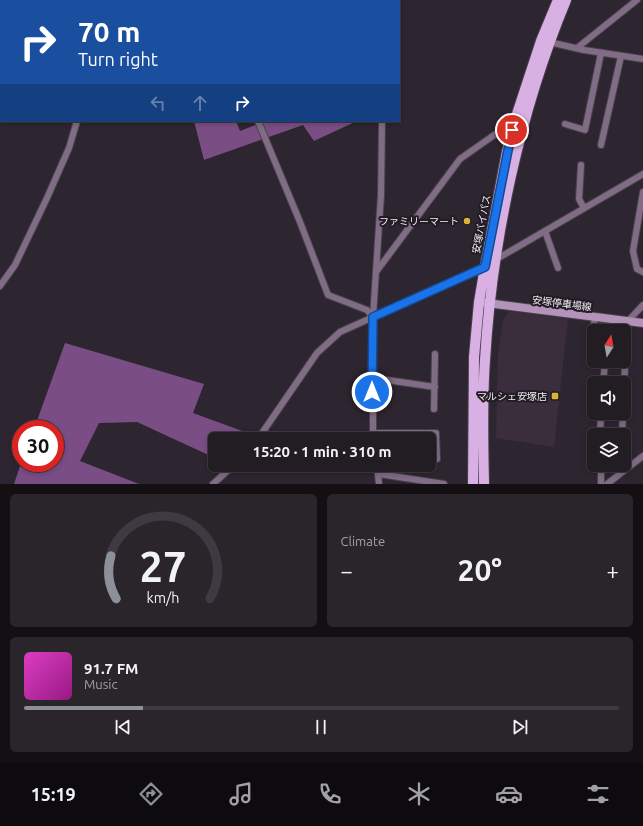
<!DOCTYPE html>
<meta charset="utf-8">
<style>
:root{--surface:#221c23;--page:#2a252b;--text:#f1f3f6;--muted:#a2a1a6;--line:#3f3a41;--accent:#8c9099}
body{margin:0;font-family:Ubuntu,"Noto Sans JP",sans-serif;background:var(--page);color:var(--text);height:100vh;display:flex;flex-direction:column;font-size:15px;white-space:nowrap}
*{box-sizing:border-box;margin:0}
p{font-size:13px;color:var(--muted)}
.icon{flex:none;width:22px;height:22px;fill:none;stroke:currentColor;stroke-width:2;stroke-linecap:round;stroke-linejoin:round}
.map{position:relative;height:484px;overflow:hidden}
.panel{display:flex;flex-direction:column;gap:10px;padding:10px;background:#130f13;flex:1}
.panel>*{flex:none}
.top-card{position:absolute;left:0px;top:0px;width:400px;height:122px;box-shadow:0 2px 6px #0003,0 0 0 1px var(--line);background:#1a4fa0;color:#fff;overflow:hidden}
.needle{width:26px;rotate:11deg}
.buttons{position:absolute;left:587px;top:324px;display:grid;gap:8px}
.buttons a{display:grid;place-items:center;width:44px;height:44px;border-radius:6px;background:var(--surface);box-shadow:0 2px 6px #0003,0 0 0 1px var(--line);font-size:20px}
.speed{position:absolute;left:12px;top:420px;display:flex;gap:8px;font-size:20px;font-weight:700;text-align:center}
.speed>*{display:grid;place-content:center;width:52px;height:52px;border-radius:50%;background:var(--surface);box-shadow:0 2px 6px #0003,0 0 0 1px var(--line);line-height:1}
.speed .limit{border:6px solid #d22;background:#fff;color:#111}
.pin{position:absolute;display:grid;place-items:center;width:34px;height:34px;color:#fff;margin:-17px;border:2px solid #fff;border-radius:50%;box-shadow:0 1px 4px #0007}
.me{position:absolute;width:44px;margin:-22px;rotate:0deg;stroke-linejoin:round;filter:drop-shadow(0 0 3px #0008)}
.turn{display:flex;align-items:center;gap:14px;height:84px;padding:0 12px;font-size:18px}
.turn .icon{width:52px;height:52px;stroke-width:2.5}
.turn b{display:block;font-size:28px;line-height:34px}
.lanes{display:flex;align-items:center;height:38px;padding:0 12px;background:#0003;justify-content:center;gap:20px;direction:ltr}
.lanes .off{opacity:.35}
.big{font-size:30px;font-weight:700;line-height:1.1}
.panel .widget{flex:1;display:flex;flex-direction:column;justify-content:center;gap:6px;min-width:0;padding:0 14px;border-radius:6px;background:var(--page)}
.panel .dial{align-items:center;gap:0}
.dial svg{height:104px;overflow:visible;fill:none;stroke:var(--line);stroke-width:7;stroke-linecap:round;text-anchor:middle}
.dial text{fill:var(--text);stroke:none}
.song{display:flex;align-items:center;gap:12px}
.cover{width:48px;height:48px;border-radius:6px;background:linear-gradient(135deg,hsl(310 70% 55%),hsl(310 70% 35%))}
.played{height:4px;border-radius:2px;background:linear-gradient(90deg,var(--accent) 20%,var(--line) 20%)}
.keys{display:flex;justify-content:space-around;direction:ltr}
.heat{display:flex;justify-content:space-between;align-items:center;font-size:22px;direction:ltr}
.panel .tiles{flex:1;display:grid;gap:10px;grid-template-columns:1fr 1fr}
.widget:last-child{grid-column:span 2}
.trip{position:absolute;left:208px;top:432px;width:228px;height:40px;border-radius:6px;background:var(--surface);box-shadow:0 2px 6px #0003,0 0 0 1px var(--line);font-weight:700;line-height:40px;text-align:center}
.tab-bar{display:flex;height:64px;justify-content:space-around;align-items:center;background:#0e0b0e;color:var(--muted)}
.tab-bar .icon{width:28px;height:28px}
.tab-bar .active{color:var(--accent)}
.tab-bar b{font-size:18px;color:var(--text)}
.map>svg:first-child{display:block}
</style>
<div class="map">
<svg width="643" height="484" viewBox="0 0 643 484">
<rect width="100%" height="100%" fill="#2d252f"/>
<path fill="#3a2e3d" d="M509,311L568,319L554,447L496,438L498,354L503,320Z"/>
<path fill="#7a4e85" d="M194,121H236L240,131L266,121H357L314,141L303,125L204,160Z
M65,343L204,384L193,413L245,432L240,439H215V458L137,422L99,423L80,461L139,484H14L21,463H55V429H34Z"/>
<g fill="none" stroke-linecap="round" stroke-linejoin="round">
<path stroke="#9e7ea6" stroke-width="2" d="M17,0V1
M0,61L1,59"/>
<defs>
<path id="minor" d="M84,0V1
M203,0V1
M386,1V0
M549,42L584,50L643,59
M577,48L637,0
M258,121L300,222L328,295L367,310L373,317
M565,124L585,130L601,53
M601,145L621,56
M581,165L579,199L584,208
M643,192L633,251L637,269L643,272
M545,231L558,268
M495,260L643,174
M376,272L460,159L514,121
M0,286L15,265L47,198L69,148L77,121
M594,341L592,337L595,317
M373,378L435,387
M603,383L605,364L603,361
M624,383L628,321L643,305
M434,409L435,354
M372,433H436L437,459
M600,435L601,413
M622,435L623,413
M258,439L317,353L340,332L486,266
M373,439V317L381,195L382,121
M377,465L379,484
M601,465V484
M379,474L444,484
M213,484L234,465
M607,484L643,456"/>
<path id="secondary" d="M479,302L643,323"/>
<path id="primary" d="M473,484L474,357L479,302L485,267L507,152L515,120L541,41L558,0
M484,484C483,442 482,401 485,360C492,239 520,111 566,0"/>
</defs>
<use href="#minor" stroke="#49414b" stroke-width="8"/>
<use href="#secondary" stroke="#49414b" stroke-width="10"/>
<use href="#primary" stroke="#49414b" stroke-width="12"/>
<use href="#minor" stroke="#806c85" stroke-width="6"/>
<use href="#secondary" stroke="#b393ba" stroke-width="8"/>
<use href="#primary" stroke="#d9b0e3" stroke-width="10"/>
</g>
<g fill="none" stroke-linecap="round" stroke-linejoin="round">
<defs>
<path id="route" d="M372,392L373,317L485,267L512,130"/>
</defs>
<use href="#route" stroke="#114b97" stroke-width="10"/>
<use href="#route" stroke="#1a73e8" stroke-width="7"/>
</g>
<g fill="#d9b334" stroke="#231c25" stroke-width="1.5">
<circle cx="467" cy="221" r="4"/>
<rect x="551" y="392" width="8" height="8" rx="2"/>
</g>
<g text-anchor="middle" stroke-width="4" stroke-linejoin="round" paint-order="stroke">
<g font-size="10" fill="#f2edf4" stroke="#231c25" text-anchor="end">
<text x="459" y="225">ファミリーマート</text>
<text x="547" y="400">マルシェ安塚店</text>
</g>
<g font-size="10" fill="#f2edf4" stroke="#231c25">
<text transform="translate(481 224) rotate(-79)" y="4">安塚バイパス</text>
<text transform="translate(562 303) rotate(7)" y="4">安塚停車場線</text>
</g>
</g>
</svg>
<div class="buttons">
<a><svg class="needle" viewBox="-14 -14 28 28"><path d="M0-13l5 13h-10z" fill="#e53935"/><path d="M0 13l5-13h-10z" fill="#a2a1a6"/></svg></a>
<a><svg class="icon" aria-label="sound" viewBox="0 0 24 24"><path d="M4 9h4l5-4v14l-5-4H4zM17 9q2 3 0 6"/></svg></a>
<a><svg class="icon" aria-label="layers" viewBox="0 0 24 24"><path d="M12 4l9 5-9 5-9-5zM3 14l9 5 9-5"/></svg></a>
</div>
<div class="speed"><div class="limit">30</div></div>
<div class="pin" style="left:512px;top:130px;background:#d93025"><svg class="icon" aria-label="arrive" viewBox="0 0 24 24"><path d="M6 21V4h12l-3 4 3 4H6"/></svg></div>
<svg class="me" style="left:372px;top:392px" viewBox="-20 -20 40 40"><circle r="17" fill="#1a73e8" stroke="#fff" stroke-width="3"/><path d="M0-11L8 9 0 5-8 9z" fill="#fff"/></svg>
<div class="trip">15:20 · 1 min · 310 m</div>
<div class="top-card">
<div class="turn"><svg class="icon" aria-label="right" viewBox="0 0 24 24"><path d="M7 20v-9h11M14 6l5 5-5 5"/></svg><div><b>70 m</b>Turn right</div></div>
<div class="lanes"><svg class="icon off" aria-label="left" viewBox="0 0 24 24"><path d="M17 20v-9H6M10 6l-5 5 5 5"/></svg><svg class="icon off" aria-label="ahead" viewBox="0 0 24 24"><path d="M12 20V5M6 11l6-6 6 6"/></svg><svg class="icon" aria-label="right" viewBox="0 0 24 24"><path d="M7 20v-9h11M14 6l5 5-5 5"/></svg></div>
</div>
</div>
<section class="panel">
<div class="tiles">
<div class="widget dial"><svg viewBox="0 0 100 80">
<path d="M14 69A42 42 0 1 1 86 69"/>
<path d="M14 69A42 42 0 0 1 10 36" stroke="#8c9099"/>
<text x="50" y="56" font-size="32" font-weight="700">27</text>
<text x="50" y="72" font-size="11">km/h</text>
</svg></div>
<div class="widget"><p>Climate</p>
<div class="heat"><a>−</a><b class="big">20°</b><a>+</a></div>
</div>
<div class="widget">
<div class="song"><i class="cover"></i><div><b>91.7 FM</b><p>Music</p></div></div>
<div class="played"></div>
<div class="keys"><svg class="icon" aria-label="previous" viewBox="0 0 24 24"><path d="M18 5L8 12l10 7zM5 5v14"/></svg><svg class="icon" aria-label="pause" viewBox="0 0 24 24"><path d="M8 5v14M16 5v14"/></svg><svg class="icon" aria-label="next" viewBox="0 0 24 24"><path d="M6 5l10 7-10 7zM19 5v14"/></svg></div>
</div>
</div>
</section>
<nav class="tab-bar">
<b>15:19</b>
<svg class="icon active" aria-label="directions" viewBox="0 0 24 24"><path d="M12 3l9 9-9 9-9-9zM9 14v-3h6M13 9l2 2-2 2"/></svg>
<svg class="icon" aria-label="music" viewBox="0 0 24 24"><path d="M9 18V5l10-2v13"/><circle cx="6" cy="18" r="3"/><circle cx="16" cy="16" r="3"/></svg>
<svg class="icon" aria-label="phone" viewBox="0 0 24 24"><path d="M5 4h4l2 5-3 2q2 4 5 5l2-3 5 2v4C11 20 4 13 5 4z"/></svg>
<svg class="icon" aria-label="climate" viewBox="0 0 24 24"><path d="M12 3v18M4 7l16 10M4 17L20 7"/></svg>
<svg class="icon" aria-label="car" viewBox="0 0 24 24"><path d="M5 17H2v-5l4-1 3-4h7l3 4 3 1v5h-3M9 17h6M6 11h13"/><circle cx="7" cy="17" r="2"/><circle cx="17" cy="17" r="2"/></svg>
<svg class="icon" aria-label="filters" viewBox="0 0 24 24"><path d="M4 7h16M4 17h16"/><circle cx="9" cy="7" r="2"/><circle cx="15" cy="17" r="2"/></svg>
</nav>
